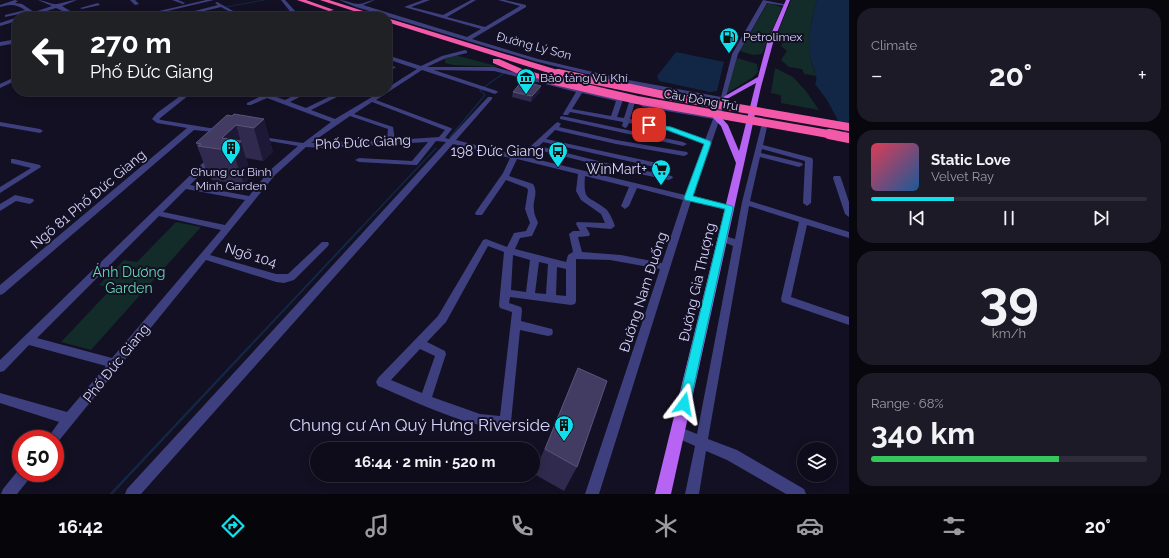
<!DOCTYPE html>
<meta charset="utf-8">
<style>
:root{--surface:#0e0c1a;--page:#1c1a27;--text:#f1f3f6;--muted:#9b9ba2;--line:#2e2c39;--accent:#11dfeb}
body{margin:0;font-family:Raleway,sans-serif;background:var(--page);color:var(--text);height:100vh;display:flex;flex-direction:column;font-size:15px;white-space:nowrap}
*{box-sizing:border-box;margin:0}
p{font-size:13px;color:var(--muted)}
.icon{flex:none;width:22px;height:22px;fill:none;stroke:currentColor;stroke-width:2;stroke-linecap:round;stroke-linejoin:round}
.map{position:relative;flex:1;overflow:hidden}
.details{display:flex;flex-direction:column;gap:8px;padding:8px;background:#08070e;width:320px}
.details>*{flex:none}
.hud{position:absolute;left:12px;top:12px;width:380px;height:84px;border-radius:16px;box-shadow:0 2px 10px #0003,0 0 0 1px var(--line);background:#202124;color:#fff;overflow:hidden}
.tools{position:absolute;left:797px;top:442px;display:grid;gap:8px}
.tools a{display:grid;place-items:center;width:40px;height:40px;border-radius:50%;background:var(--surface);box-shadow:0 2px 10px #0003,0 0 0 1px var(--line);font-size:20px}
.speed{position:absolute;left:12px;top:430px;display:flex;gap:8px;font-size:20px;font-weight:700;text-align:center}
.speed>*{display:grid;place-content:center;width:52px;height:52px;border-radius:50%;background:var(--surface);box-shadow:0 2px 10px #0003,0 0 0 1px var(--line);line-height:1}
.speed .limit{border:6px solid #d22;background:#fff;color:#111}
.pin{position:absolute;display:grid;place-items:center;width:34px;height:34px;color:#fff;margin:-17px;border-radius:8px;box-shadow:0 2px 6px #0006}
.me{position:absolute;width:44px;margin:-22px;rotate:13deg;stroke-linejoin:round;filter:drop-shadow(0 0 3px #0008)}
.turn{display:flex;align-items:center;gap:14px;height:84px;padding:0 12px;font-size:18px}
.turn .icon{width:52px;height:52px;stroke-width:2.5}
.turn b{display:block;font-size:28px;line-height:34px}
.big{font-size:30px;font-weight:700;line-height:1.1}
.details .card{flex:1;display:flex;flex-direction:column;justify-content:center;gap:6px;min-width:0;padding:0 14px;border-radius:16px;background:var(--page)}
.details .dial{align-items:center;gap:0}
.dial b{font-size:52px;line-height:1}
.song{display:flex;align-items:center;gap:12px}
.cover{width:48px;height:48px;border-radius:6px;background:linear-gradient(135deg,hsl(350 70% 55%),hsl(210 70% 35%))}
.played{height:4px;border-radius:2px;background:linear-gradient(90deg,var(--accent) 30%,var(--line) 30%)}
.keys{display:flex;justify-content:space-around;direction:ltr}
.heat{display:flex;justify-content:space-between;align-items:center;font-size:22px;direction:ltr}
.charge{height:6px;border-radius:3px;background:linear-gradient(90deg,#34c759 68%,var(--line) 0)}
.trip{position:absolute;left:310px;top:442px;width:230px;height:40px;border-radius:20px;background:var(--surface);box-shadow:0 2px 10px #0003,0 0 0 1px var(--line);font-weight:700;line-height:40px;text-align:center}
.dock{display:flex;height:64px;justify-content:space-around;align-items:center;background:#06050a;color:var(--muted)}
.dock .icon{width:28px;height:28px}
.dock .active{color:var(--accent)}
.dock b{font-size:18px;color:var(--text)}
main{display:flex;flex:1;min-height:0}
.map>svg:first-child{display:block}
</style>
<main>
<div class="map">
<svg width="849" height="494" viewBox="0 0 849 494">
<rect width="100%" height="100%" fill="#121022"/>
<path fill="#132c2a" d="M791,0H817C810,25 804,52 817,76L804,74L802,69L789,67L781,60L787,51L781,46L783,42L782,38L787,35L781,36L779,39L776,37Z
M769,3L782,7L762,54L753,55L740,51L767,4Z
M455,55L500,67L453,65L445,63V58Z
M737,58L757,64L758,72L752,78L727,93Z
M775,68L793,77L806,91L819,110L781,103V95L771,93Z
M176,222L201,227L91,350L61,342L112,288L99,285L124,260L137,262Z"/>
<path fill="#112745" d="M817,0H849V141L827,100L815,84C819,76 813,68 811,60C806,41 812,18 817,0Z
M676,52L724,62L717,91L710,92L659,81L657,76Z"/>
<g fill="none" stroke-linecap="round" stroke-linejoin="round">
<path stroke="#112745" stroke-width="1" d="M226,7L264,0"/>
<path stroke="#112745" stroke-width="1.5" d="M450,137L485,95L480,90L504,73
M360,229L436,148"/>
<path stroke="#112745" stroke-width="2" d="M249,347L361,228"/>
<path stroke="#112745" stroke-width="2.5" d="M111,494L250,346"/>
<path fill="#3e3f7e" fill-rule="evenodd" d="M15,0L18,1L15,3L22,4L34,12L52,6L38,0C44,0 51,5 57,4C64,3 70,0 77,0L62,6L80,17H75L56,8L28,17H21L30,13L29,12L5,17V15L25,10C16,4 11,4 0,7V5Z
M130,0H135L139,4L135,5Z
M172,0H178L185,3L183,4Z
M206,0H214L142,17L138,16Z
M281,0H285L296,12V14H292Z
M339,0C346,0 352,4 359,4C364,4 369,0 375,0L363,5L467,37L481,29L404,7L423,0H430L411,7L443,15L471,0H476L447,17L485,27L520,6L498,0H505L526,5V7L472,39L538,59L623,79L721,97L732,54L763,0L788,5L786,6L767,3L738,54L720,118L693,197L732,206L733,208L729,211L691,201L599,494H585L660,269L610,260L576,259V301L575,304L571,305L510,297L509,303L521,307L522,310L521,321L548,328L552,329L553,332L552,335L548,336L520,330L511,422L509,426C484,436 405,397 378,386L376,382L378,378L438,316L483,240L486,239L507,247L514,233L526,231L530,223L525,209L528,190L527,188L506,180L482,215H476L475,213L503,173L510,158L453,144L141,494H125L127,489L446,142L436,141L417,165H414L359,162L355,160L359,158L412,161L428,142L323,148L306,147L275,175L210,255L276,274H288L322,242H328L329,244L328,246L294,280L284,283L276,282L206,260L57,443L55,444V439H47L59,422L0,403V393L67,412L106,366L29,345L4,371L0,372V360L210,156H213L217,158L190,185L249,196L269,171L298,146L258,139L256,138V136L303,143L331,122L267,98L251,105H247V103L261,96L252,91H261L266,93L270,91H278L271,95L285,100L303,91H311L290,102L306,108L341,91H349L311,110L335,119L382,91H387V88L417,69L387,59V55L421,66L442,56L465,50L467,51V53L446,58L427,67H494L562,85L622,99L623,100L617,117L624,118L629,102L634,101L635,102L630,119L670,127L705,140L713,119L643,107L640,105L643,103L714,115L719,100L623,83L534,61L356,7ZM422,70L495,94L498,92L497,91L434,70L494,71L576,92L563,114L564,115H568L570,112L623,122L622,126L625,128L627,127L629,123L666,130L704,144L685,195L527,157L535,149L610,168L669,180L673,178L672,176L610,164L539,146L543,142L659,168H662V164L546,139L555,130L616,144L684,156L688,154L687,152L616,140L559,127L561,124L558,122L556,123L520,156L514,153L511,154L456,140L492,99V97H488L449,139L445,138L452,129L451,128L376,100ZM582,93L616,101L611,116L572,109ZM372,102L445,130L439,137L395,140L393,127L354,114ZM350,116L388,129L387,140L311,143ZM517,159L578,174L576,191L581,200L601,214L605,223L577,222L576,224L580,231H573L569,234L573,252L568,255L566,262L515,249L520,238L532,236L538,223C537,219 534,215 534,210C532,200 539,194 533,184L509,176ZM585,176L629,187L621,206L625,209L629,206L637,188L683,200L662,263L621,255L582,252L578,237L589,236L590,234L586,227L611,229L615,226C613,221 610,213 606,209C589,195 583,203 585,176ZM186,189L245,200L225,225L163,212ZM159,216L221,230L112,358L37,338ZM488,246L504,252L499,305L500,308L512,312L500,416L480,414L432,397L446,354L445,351L427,342L446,322ZM513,255L530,260L526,292L511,290ZM539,262L548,264L546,294L535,293ZM557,267L566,269V296L556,295ZM420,349L435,356L422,393L391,380Z
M217,2L235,12L256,17C243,17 233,14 221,7L179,17H171L218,5L215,3Z
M98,3L100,5L82,9L80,8Z
M122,12L124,14L114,17H107Z
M304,14L316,16V17H294Z
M15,18H17V21L0,26V23Z
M17,39V43L0,46V42Z
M391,66L396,67L387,73V68Z
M17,76V80L0,88V84Z
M187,91H194L159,119L161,120L222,130L224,131V133L194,130L3,294L0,295V285L187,128L157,123L152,119L157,113Z
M562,116L683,142L687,144L683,146L560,119V117Z
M0,122L40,129L43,131L40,133L0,126Z
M764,125L767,127L763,145L812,158L813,160L811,203L807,206L803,203L805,161L762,149L761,153L802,163L803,165L799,167L760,157L750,201L849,232V238L807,225L791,297L849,317V325L782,302L781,299L799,222L749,206L708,439L737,450L804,489L806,494H786L727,460L706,451L699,494H685L695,446L673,436L671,432L673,428L677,426L697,434L733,246L719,240L718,238L722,235L735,239L742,202L761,127Z
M11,159H14L40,165L41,167L0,193V187L31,168L11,163Z
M834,176H840L841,178L849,202V217L845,214L833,178Z
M15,195L33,199L34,201L30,204L16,201L0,211V204Z
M20,468L21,473H32L30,478L17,494H1L3,489Z"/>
<path fill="#b764f4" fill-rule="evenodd" d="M786,0H790L773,43L761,87L671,494H655L736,163L721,126L713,118L714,116H720L728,125L739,151L756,83L725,100L720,99L758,77L767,43Z"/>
<path fill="#f358a9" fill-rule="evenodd" d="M297,0H306L334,10L329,11Z
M320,0H329L382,17H372Z
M387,18L561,71L562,73L561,75H555L387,22Z
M493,59H499L522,69L554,78L555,80L551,82L516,73L493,63Z"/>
<path stroke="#f358a9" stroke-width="8" d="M558,73L674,97L849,127
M551,80L637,100L834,135"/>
<path stroke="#f358a9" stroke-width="10" d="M829,134L849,138"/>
</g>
<path fill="#302a4f" d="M513,92H540L531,102L512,97Z
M232,116L264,119L273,152L263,161L246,158L251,175L244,185L212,180L210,177H209L196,143Z
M578,368L577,467L564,491L534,474Z"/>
<path fill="#1c1835" d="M541,86L540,92L531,102L532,96Z
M264,119L273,152L263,161L254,128Z
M236,125L251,175L244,185L233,151L222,138Z"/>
<path fill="#423c62" stroke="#59547a" d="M522,81L541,86L532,96L513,92Z
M234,114L264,119L254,128L236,125L222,138L241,141L233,151L198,146L201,144L196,143L227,115L232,116Z
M578,368L607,381L577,467L545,449Z"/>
<path fill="#11dfeb" stroke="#0b9199" d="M647,123L671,127L710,141L711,143L693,196L732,206L733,208L690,404L688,407L684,409L680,407L678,404L725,209L685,200L684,198L704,144L667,130L647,126Z"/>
<defs>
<symbol id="fuel-pin" viewBox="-11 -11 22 30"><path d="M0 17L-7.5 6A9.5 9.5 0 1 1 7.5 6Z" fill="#11dfeb" stroke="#121022"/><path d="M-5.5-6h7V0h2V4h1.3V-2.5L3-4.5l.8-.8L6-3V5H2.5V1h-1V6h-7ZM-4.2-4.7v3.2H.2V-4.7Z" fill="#111"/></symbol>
<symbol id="museum-pin" viewBox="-11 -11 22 30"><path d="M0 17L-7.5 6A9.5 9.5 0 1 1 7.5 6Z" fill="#11dfeb" stroke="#121022"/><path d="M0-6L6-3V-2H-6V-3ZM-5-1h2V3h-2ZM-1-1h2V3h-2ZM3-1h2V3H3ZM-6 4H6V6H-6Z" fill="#111"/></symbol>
<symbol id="building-pin" viewBox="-11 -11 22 30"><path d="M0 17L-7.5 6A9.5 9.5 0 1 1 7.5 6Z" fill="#11dfeb" stroke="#121022"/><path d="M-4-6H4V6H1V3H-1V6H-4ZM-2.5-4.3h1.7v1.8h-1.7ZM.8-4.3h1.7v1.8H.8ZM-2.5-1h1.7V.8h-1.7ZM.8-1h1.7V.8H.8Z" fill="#111"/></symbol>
<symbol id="bus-pin" viewBox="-11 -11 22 30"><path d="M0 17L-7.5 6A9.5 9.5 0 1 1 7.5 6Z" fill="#11dfeb" stroke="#121022"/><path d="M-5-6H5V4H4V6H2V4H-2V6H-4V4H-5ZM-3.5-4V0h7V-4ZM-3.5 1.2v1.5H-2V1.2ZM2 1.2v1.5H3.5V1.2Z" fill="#111"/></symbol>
<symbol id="supermarket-pin" viewBox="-11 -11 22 30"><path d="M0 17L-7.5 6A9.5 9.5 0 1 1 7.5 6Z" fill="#11dfeb" stroke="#121022"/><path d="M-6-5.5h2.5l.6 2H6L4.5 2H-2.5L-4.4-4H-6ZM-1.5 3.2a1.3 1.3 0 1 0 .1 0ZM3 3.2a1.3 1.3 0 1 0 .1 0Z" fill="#111"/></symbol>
</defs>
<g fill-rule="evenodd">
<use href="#fuel-pin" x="718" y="26" width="22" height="30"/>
<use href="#museum-pin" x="515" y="67" width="22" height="30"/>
<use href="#building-pin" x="220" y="137" width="22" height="30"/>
<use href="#bus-pin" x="547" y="140" width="22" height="30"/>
<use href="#supermarket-pin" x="650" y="158" width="22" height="30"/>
<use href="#building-pin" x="553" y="414" width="22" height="30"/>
</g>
<g text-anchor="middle" stroke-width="4" stroke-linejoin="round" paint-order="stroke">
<g font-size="12" fill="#d7d4fc" stroke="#121022" text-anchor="start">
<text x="743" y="41">Petrolimex</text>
<text x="540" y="82">Bảo tàng Vũ Khí</text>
<text x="231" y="176" text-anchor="middle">Chung cư Bình<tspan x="231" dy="14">Minh Garden</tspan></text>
</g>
<g font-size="12" fill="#d7d4fc" stroke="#121022">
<text transform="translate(534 46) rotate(15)" y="4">Đường Lý Sơn</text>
<text transform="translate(701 100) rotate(10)" y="4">Cầu Đông Trù</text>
</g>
<g font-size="14" fill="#d7d4fc" stroke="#121022">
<text transform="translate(363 142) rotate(-3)" y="5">Phố Đức Giang</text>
<text transform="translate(88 199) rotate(-40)" y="5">Ngõ 81 Phố Đức Giang</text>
<text transform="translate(251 255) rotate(17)" y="5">Ngõ 104</text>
<text transform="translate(697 282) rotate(-77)" y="5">Đường Gia Thượng</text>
<text transform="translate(643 292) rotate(-72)" y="5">Đường Nam Đuống</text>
<text transform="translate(116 363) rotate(-51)" y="5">Phố Đức Giang</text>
</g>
<g font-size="14" fill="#d7d4fc" stroke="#121022" text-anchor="end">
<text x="544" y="156">198 Đức Giang</text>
<text x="647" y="174">WinMart+</text>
</g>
<g font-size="14" fill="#66d7b5" stroke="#121022">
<text x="129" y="277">Ánh Dương<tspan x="129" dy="16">Garden</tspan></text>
</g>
<g font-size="17" fill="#d7d4fc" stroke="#121022" text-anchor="end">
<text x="550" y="431">Chung cư An Quý Hưng Riverside</text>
</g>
</g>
</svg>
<div class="tools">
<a><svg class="icon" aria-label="layers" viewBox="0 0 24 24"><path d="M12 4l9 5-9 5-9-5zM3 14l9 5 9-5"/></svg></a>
</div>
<div class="speed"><div class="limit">50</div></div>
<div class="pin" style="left:649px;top:125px;background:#d93025"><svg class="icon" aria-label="arrive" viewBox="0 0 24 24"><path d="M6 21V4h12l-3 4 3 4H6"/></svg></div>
<svg class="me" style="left:684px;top:404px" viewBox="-20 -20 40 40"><path d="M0-17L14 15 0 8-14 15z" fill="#11dfeb" stroke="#fff" stroke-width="4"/></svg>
<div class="trip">16:44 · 2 min · 520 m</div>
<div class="hud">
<div class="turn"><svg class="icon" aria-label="left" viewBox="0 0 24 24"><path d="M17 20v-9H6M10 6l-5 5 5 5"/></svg><div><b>270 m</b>Phố Đức Giang</div></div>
</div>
</div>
<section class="details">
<div class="card"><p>Climate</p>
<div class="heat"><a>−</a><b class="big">20°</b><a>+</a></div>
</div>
<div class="card">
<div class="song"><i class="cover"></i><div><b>Static Love</b><p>Velvet Ray</p></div></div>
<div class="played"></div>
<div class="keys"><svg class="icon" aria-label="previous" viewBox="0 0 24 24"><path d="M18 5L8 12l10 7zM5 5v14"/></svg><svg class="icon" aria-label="pause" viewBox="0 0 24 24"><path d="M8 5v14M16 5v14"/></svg><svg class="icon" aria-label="next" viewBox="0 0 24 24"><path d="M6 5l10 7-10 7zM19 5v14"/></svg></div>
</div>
<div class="card dial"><b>39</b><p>km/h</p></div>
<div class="card"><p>Range · 68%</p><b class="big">340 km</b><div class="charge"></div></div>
</section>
</main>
<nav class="dock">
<b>16:42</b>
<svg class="icon active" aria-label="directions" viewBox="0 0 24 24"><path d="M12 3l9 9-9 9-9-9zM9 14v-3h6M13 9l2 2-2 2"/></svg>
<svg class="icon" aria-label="music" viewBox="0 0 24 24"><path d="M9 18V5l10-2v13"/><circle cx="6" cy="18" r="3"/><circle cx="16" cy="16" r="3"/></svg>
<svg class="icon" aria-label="phone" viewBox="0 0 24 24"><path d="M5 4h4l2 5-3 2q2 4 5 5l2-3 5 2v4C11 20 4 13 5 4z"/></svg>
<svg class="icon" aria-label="climate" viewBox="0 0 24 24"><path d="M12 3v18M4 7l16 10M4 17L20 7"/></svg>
<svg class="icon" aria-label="car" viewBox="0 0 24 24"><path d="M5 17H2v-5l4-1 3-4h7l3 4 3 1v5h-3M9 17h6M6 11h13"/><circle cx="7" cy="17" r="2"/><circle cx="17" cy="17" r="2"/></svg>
<svg class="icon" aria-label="filters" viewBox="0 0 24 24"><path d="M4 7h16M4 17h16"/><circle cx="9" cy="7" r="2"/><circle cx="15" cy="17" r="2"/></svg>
<b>20°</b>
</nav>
